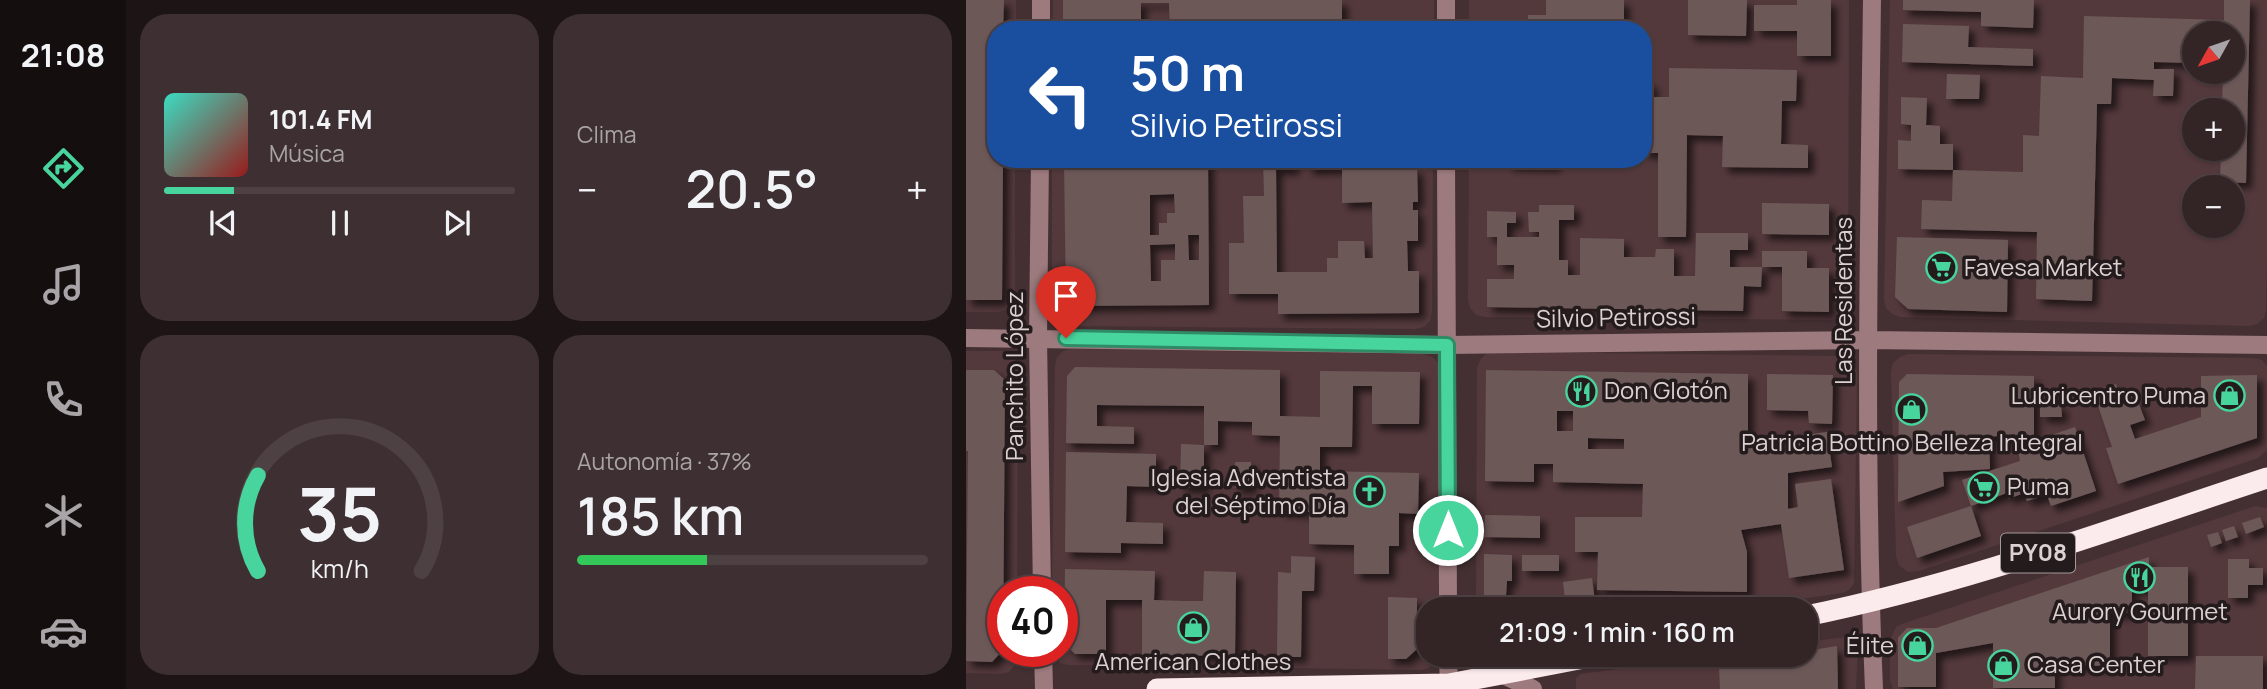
<!DOCTYPE html>
<html lang="es">
<meta charset="utf-8">
<style>
:root{--surface:#332426;--page:#3e3032;--text:#f1f3f6;--muted:#a9a4a7;--line:#4e4143;--accent:#48d49d}
body{margin:0;font-family:Manrope,sans-serif;background:var(--page);color:var(--text);height:100vh;display:flex;flex-direction:column;font-size:26px;white-space:nowrap}
*{box-sizing:border-box;margin:0}
p{font-size:23px;color:var(--muted)}
.icon{flex:none;width:38px;height:38px;fill:none;stroke:currentColor;stroke-width:2;stroke-linecap:round;stroke-linejoin:round}
.map{position:relative;flex:1;overflow:hidden}
.side{display:flex;flex-direction:column;gap:14px;padding:14px;background:#1c1415;width:840px}
.side>*{flex:none}
.guide{position:absolute;left:21px;top:21px;width:665px;height:147px;border-radius:28px;box-shadow:0 2px 5px #0004,0 0 0 2px var(--line);background:#1a4fa0;color:#fff;overflow:hidden}
.needle{width:46px;rotate:230deg}
.fabs{position:absolute;left:1216px;top:21px;display:grid;gap:14px}
.fabs a{display:grid;place-items:center;width:63px;height:63px;border-radius:50%;background:var(--surface);box-shadow:0 2px 5px #0004,0 0 0 2px var(--line);font-size:35px}
.speed{position:absolute;left:21px;top:576px;display:flex;gap:14px;font-size:35px;font-weight:700;text-align:center}
.speed>*{display:grid;place-content:center;width:91px;height:91px;border-radius:50%;background:var(--surface);box-shadow:0 2px 5px #0004,0 0 0 2px var(--line);line-height:1}
.speed .limit{border:10px solid #d22;background:#fff;color:#111}
.pin{position:absolute;display:grid;place-items:center;width:60px;height:60px;color:#fff;margin:-72px -30px;border-radius:50% 50% 50% 0;rotate:-45deg;box-shadow:0 0 7px #0007}
.pin .icon{rotate:45deg}
.me{position:absolute;width:77px;margin:-38px;rotate:0deg;stroke-linejoin:round;filter:drop-shadow(0 0 5px #0008)}
.turn{display:flex;align-items:center;gap:24px;height:147px;padding:0 28px;font-size:32px}
.turn .icon{width:91px;height:91px;stroke-width:2.5}
.turn b{display:block;font-size:49px;line-height:60px}
.big{font-size:52px;font-weight:600;line-height:1.1}
.side .widget{flex:1;display:flex;flex-direction:column;justify-content:center;gap:10px;min-width:0;padding:0 24px;border-radius:28px;background:var(--page)}
.side .dial{align-items:center;gap:0}
.dial svg{height:182px;overflow:visible;fill:none;stroke:var(--line);stroke-width:7;stroke-linecap:round;text-anchor:middle}
.dial text{fill:var(--text);stroke:none}
.song{display:flex;align-items:center;gap:21px}
.cover{width:84px;height:84px;border-radius:10px;background:linear-gradient(135deg,hsl(170 70% 55%),hsl(0 70% 35%))}
.played{height:7px;border-radius:4px;background:linear-gradient(90deg,var(--accent) 20%,var(--line) 20%)}
.keys{display:flex;justify-content:space-around;direction:ltr}
.heat{display:flex;justify-content:space-between;align-items:center;font-size:38px;direction:ltr}
.charge{height:10px;border-radius:5px;background:linear-gradient(90deg,#34c759 37%,var(--line) 0)}
.side .tiles{flex:1;display:grid;gap:14px;grid-template-columns:repeat(2,1fr)}
.trip{position:absolute;left:450px;top:597px;width:402px;height:70px;border-radius:28px;background:var(--surface);box-shadow:0 2px 5px #0004,0 0 0 2px var(--line);font-weight:600;line-height:70px;text-align:center}
main{display:flex;flex:1;min-height:0}
.dock{display:flex;flex-direction:column;width:126px;justify-content:space-around;align-items:center;background:#140e0f;color:var(--muted)}
.dock .icon{width:49px;height:49px}
.dock .current{color:var(--accent)}
.dock b{font-size:32px;color:var(--text)}
.map>svg:first-child{display:block}
</style>
<main>
<nav class="dock">
<b>21:08</b>
<svg class="icon current" aria-label="directions" viewBox="0 0 24 24"><path d="M12 3l9 9-9 9-9-9zM9 14v-3h6M13 9l2 2-2 2"/></svg>
<svg class="icon" aria-label="music" viewBox="0 0 24 24"><path d="M9 18V5l10-2v13"/><circle cx="6" cy="18" r="3"/><circle cx="16" cy="16" r="3"/></svg>
<svg class="icon" aria-label="phone" viewBox="0 0 24 24"><path d="M5 4h4l2 5-3 2q2 4 5 5l2-3 5 2v4C11 20 4 13 5 4z"/></svg>
<svg class="icon" aria-label="climate" viewBox="0 0 24 24"><path d="M12 3v18M4 7l16 10M4 17L20 7"/></svg>
<svg class="icon" aria-label="car" viewBox="0 0 24 24"><path d="M5 17H2v-5l4-1 3-4h7l3 4 3 1v5h-3M9 17h6M6 11h13"/><circle cx="7" cy="17" r="2"/><circle cx="17" cy="17" r="2"/></svg>
</nav>
<section class="side">
<div class="tiles">
<div class="widget">
<div class="song"><i class="cover"></i><div><b>101.4 FM</b><p>Música</p></div></div>
<div class="played"></div>
<div class="keys"><svg class="icon" aria-label="previous" viewBox="0 0 24 24"><path d="M18 5L8 12l10 7zM5 5v14"/></svg><svg class="icon" aria-label="pause" viewBox="0 0 24 24"><path d="M8 5v14M16 5v14"/></svg><svg class="icon" aria-label="next" viewBox="0 0 24 24"><path d="M6 5l10 7-10 7zM19 5v14"/></svg></div>
</div>
<div class="widget"><p>Clima</p>
<div class="heat"><a>−</a><b class="big">20.5°</b><a>+</a></div>
</div>
<div class="widget dial"><svg viewBox="0 0 100 80">
<path d="M14 69A42 42 0 1 1 86 69"/>
<path d="M14 69A42 42 0 0 1 14 27" stroke="#48d49d"/>
<text x="50" y="56" font-size="32" font-weight="700">35</text>
<text x="50" y="72" font-size="11">km/h</text>
</svg></div>
<div class="widget"><p>Autonomía · 37%</p><b class="big">185 km</b><div class="charge"></div></div>
</div>
</section>
<div class="map">
<svg width="1301" height="689" viewBox="0 0 1301 689">
<defs>
<filter id="shadow"><feDropShadow dx="6" dy="6" stdDeviation="3.5" flood-color="#0009"/></filter>
</defs>
<rect width="100%" height="100%" fill="#443032"/>
<path fill="#54393c" fill-rule="evenodd" d="M0,0H50V30H30V159H49V295L47,304L40,310L32,312H0Z
M87,0H468V30H87Z
M503,0H883L882,303L880,312L874,318L865,320L519,317L510,315L504,308L502,300L503,159H677V30H503Z
M924,0H1301V263L1300,310L1298,318L1291,324L1283,326L934,317L926,314L920,308L918,299ZM1228,33H1267V72H1228ZM1228,110H1267V149H1228ZM1228,187H1267V226H1228Z
M86,159H467L466,312L464,321L458,327L450,329L103,326L94,324L88,317L86,309Z
M105,349L458,354L466,357L473,363L475,371L472,609H462V654L472,655L470,662L463,668L455,670L102,665L94,663L88,656L86,651H96V592H86L89,365L91,357L97,351Z
M0,351H35L44,354L50,360L52,369L51,591L37,592V651H51V657L49,665L43,672L34,674L0,673Z
M529,352L875,356L883,358L889,364L891,373L888,584L883,590L876,593L769,609H510L511,368L514,360L520,354Z
M942,354L1287,358L1296,360L1301,366V450L1292,458L953,571L942,572L933,565L930,556L925,372L927,363L934,357Z
M1289,506L1301,508V689H927L924,680V640L930,627L936,624Z
M880,637L890,641L892,647L890,689H610V678L615,674L755,655L840,654V642Z"/>
<path fill="#6d5859" fill-rule="evenodd" filter="url(#shadow)" d="M0,0H38L37,30H30V159H37L36,300H0Z
M97,0H376V21H345V30H204L203,3H175V30H131V19H124V30H97Z
M580,0H658V30H562V15H580Z
M722,0H781L780,36L722,35Z
M831,0H865V56H831V31H788V5H831Z
M937,0H1068L1067,28L1015,26V12L937,10Z
M1258,0H1284L1280,183L1254,182L1255,149H1267V110H1256L1257,72H1267V33H1228V63L1188,62V69H1208L1207,96H1187L1188,80L1146,78L1145,104H1131L1126,301L1070,299L1071,232L955,229L956,200L986,201L987,170L1057,172V135L1073,136L1075,76L1117,78L1118,16L1258,20Z
M937,24L1003,26L1002,47L1067,49V66L936,62Z
M703,68L831,70L830,101H816L815,144L842,145V168L756,167L757,136L721,135L720,237H692V153H677V81L686,82V97H703Z
M981,74L1014,75L1013,99H980Z
M935,97L961,98L960,125L974,126V144H987V170L932,169V140L945,141V125L935,124Z
M98,159H242L243,305L100,306ZM208,194L209,213H201V223H193V235H184V195ZM222,235H233V260H223ZM209,244V260H195V281H185L184,245Z
M297,159H327L328,169H310L311,272H361V258H372V241H398L399,258H407L406,202L376,203V168L341,169V159H439V168H451L452,202H447V210H452V241H441L442,271H453V313L312,314V294H263V243H278L277,196H298Z
M541,159H589V166L541,165Z
M796,203L863,204V235L796,234Z
M573,205H608V220H593V260H602V275H614V238L658,239V257H689L690,249H708V276H729L730,233H782V250H764V267H796L795,287L778,286L777,311L521,307V279H548V265H531V237H521V211L550,212V223H541V237H573V232H563L562,212H573Z
M931,237L1042,240L1041,312L942,309L929,297Z
M796,251H841V268H863V312L816,311V267H796Z
M109,367L314,370V416L354,417V371L454,372L453,424H406V386H387L386,447H354V471L453,473L452,514L433,513V546H423V574H388V545L343,544V512L313,511L314,436L286,435V422L252,421V445H238V406L131,405V426L168,427V444L100,443L101,376Z
M0,370H28L39,380L37,650L26,662L0,661L2,451H0Z
M520,370L782,374V443L861,432L866,467L822,473V509L832,507L829,484L865,479L878,570L823,578L815,524L775,530L781,552V592L631,590L632,552H609V517H676L677,484L587,482V464H568V482L519,481ZM591,411H607V431H591ZM622,438L658,439V449H622Z
M801,374L867,375L866,424L843,423L842,411L801,410Z
M941,374L1068,376V441L1109,427L1130,491L1085,506L1081,495L1061,501L1058,493L1042,499L1041,493L1005,506L1015,536L951,558L941,527L1005,506L996,480L1054,461L1049,434L1023,437L1024,469L977,472L978,486L932,502L933,382Z
M1291,375V438L1152,484L1140,448L1146,447L1127,391L1150,384L1157,404L1171,399L1179,420L1164,425L1169,439L1235,417V376Z
M1082,390H1093V400H1082Z
M1095,404L1096,417H1074V405Z
M215,444L238,445V488L214,487Z
M100,452L190,454V487L161,486L160,522L197,523V544L155,543V553L99,552Z
M269,462H285V488H269Z
M519,515L574,516V538L518,537Z
M1294,517L1298,527L1280,534L1276,523Z
M1268,526L1272,537L1260,541L1256,530Z
M1252,532L1256,543L1245,547L1241,535Z
M518,554L546,555V581H541L539,609H518Z
M556,555H593V571H556Z
M325,556L349,557L348,591H336L335,657H311L312,572L325,573Z
M1183,557V567H1222V656H1182V590L1166,589V613H1144V666L1089,665V688H1027V643L970,653V687H932V638L941,628H970Z
M1262,559H1283V568H1297V585H1282V598H1262Z
M99,569L189,571L188,600L217,601H237L238,571L270,572L269,656L176,655V600H140V654H109L98,643Z
M626,578L630,609H600L597,582Z
M422,597L451,598V649L440,659H422Z
M871,646L872,689H754L753,667L822,654H840V651Z
M1230,656H1297V689H1229Z"/>
<g fill="none" stroke-linecap="round" stroke-linejoin="round">
<path stroke="#9c7a7d" stroke-width="18" d="M480,0V30
M906,0C903,230 898,460 908,689
M75,30V0
M74,159L72,338L76,592
M480,159L482,609
M0,338L481,345L902,340L1301,345
M77,651L78,689
M482,654L483,689
M535,674L567,689"/>
<path stroke="#fcebec" stroke-width="21" d="M840,616C997,584 1149,528 1301,478
M191,689L483,684L639,654"/>
</g>
<g fill="none" stroke-linecap="round" stroke-linejoin="round">
<defs>
<path id="route" d="M100,338L481,345L482,530"/>
</defs>
<use href="#route" stroke="#2f8a66" stroke-width="18"/>
<use href="#route" stroke="#48d49d" stroke-width="12"/>
</g>
<defs>
<symbol id="supermarket-ring" viewBox="-11 -11 22 22"><circle r="9.5" fill="#241b1c" stroke="#48d49d" stroke-width="1.5"/><path d="M-6-5.5h2.5l.6 2H6L4.5 2H-2.5L-4.4-4H-6ZM-1.5 3.2a1.3 1.3 0 1 0 .1 0ZM3 3.2a1.3 1.3 0 1 0 .1 0Z" fill="#48d49d"/></symbol>
<symbol id="restaurant-ring" viewBox="-11 -11 22 22"><circle r="9.5" fill="#241b1c" stroke="#48d49d" stroke-width="1.5"/><path d="M-5-6h1v4h1v-4h1v4h1v-4h1v5L-1.5 .5V6h-2V.5L-5-1ZM5-6V6H3V1.5H1.5Q1.5-4 5-6Z" fill="#48d49d"/></symbol>
<symbol id="shop-ring" viewBox="-11 -11 22 22"><circle r="9.5" fill="#241b1c" stroke="#48d49d" stroke-width="1.5"/><path d="M-5-2.5h2.3a2.7 3.5 0 0 1 5.4 0H5L5.5 6h-11ZM-1.5-2.5h3a1.5 2.3 0 0 0-3 0Z" fill="#48d49d"/></symbol>
<symbol id="church-ring" viewBox="-11 -11 22 22"><circle r="9.5" fill="#241b1c" stroke="#48d49d" stroke-width="1.5"/><path d="M-1.2-6h2.4v3.5h3.3v2.4h-3.3V6h-2.4V-.1h-3.3v-2.4h3.3Z" fill="#48d49d"/></symbol>
</defs>
<g fill-rule="evenodd">
<use href="#supermarket-ring" x="958" y="250" width="35" height="35"/>
<use href="#restaurant-ring" x="598" y="374" width="35" height="35"/>
<use href="#shop-ring" x="1246" y="378" width="35" height="35"/>
<use href="#shop-ring" x="928" y="392" width="35" height="35"/>
<use href="#supermarket-ring" x="1000" y="470" width="35" height="35"/>
<use href="#church-ring" x="386" y="474" width="35" height="35"/>
<use href="#restaurant-ring" x="1156" y="560" width="35" height="35"/>
<use href="#shop-ring" x="210" y="610" width="35" height="35"/>
<use href="#shop-ring" x="934" y="628" width="35" height="35"/>
<use href="#shop-ring" x="1020" y="648" width="35" height="35"/>
</g>
<g text-anchor="middle" stroke-width="7" stroke-linejoin="round" paint-order="stroke">
<rect fill="#241b1c" stroke="#a59a9a" stroke-width="2" x="1035" y="533.5" width="74" height="39" rx="5"/>
<g font-size="23" font-weight="bold" fill="#dcd0d0">
<text x="1072" y="561">PY08</text>
</g>
<g font-size="24" fill="#dcd0d0" stroke="#241b1c" text-anchor="start">
<text x="998" y="276">Favesa Market</text>
<text x="638" y="399">Don Glotón</text>
<text x="1240" y="404" text-anchor="end">Lubricentro Puma</text>
<text x="946" y="451" text-anchor="middle">Patricia Bottino Belleza Integral</text>
<text x="380" y="486" text-anchor="end">Iglesia Adventista<tspan x="380" dy="28">del Séptimo Día</tspan></text>
<text x="1041" y="495">Puma</text>
<text x="1174" y="620" text-anchor="middle">Aurory Gourmet</text>
<text x="928" y="654" text-anchor="end">Élite</text>
<text x="227" y="670" text-anchor="middle">American Clothes</text>
<text x="1061" y="673">Casa Center</text>
</g>
<g font-size="24" fill="#dcd0d0" stroke="#241b1c">
<text transform="translate(878 301) rotate(-90)" y="8">Las Residentas</text>
<text transform="translate(650 318) rotate(-1)" y="8">Silvio Petirossi</text>
<text transform="translate(49 376) rotate(-90)" y="8">Panchito López</text>
</g>
</g>
</svg>
<div class="fabs">
<a><svg class="needle" viewBox="-14 -14 28 28"><path d="M0-13l5 13h-10z" fill="#e53935"/><path d="M0 13l5-13h-10z" fill="#a9a4a7"/></svg></a>
<a>+</a>
<a>−</a>
</div>
<div class="speed"><div class="limit">40</div></div>
<div class="pin" style="left:100px;top:338px;background:#d93025"><svg class="icon" aria-label="arrive" viewBox="0 0 24 24"><path d="M6 21V4h12l-3 4 3 4H6"/></svg></div>
<svg class="me" style="left:482px;top:530px" viewBox="-20 -20 40 40"><circle r="17" fill="#48d49d" stroke="#fff" stroke-width="3"/><path d="M0-11L8 9 0 5-8 9z" fill="#fff"/></svg>
<div class="trip">21:09 · 1 min · 160 m</div>
<div class="guide">
<div class="turn"><svg class="icon" aria-label="left" viewBox="0 0 24 24"><path d="M17 20v-9H6M10 6l-5 5 5 5"/></svg><div><b>50 m</b>Silvio Petirossi</div></div>
</div>
</div>
</main>
